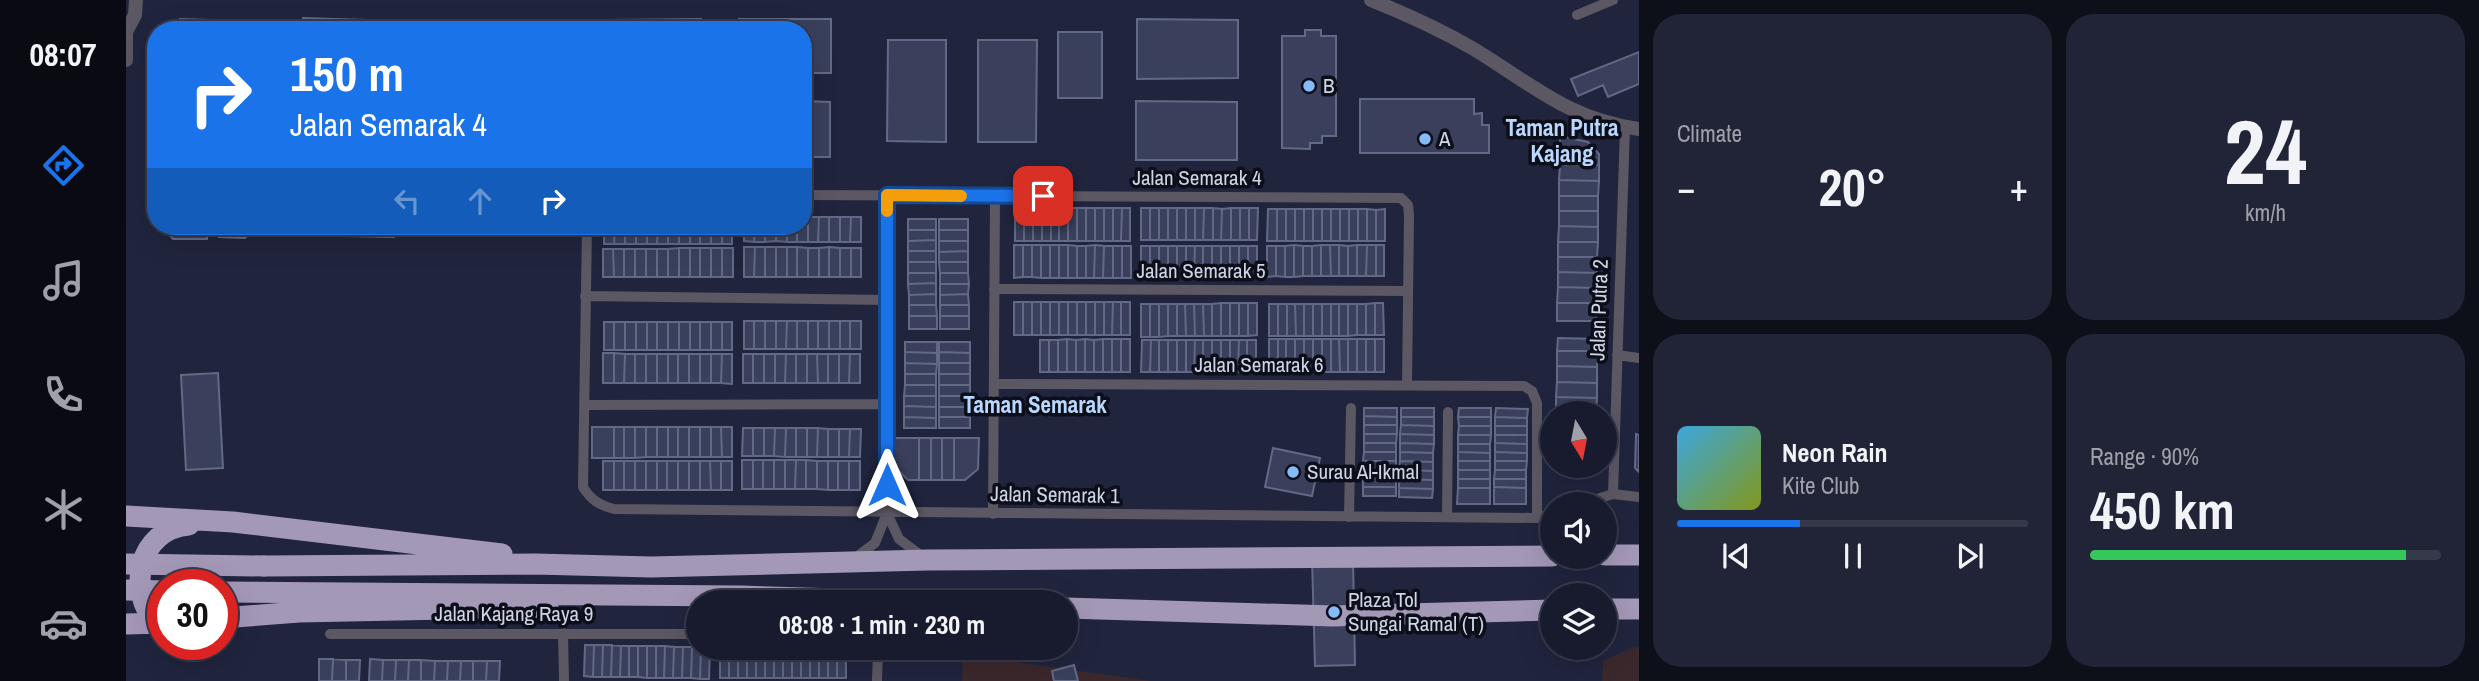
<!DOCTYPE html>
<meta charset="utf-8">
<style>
:root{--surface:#181b2e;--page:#212436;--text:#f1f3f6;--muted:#9fa1aa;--line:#36394a;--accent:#1a73e8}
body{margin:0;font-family:"Archivo Narrow",sans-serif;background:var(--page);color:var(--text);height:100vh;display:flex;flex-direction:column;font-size:26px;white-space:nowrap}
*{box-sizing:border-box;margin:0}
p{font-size:23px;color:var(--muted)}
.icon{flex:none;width:38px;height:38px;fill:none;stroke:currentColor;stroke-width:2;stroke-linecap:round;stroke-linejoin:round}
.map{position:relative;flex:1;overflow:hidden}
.details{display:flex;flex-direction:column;gap:14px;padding:14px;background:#0d0f19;width:840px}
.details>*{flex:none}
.guide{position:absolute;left:21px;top:21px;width:665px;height:214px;border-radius:28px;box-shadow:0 7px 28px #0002,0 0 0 2px var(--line);background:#1a73e8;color:#fff;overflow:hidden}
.needle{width:46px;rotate:170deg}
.controls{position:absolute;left:1414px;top:401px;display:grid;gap:14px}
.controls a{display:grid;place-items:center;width:77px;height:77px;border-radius:50%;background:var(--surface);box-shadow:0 7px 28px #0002,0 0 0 2px var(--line);font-size:35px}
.speed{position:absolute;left:21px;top:569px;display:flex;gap:14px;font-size:35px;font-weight:700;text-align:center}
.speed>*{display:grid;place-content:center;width:91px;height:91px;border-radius:50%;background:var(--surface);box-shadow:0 7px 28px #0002,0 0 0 2px var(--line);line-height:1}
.speed .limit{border:10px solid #d22;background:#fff;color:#111}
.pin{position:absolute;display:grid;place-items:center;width:60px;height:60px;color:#fff;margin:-30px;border-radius:14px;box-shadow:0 4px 10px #0006}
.me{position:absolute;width:77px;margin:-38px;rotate:0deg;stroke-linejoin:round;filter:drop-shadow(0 0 5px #0008)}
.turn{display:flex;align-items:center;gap:24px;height:147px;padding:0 28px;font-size:32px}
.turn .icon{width:91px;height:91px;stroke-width:2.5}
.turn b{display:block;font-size:49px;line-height:60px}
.lanes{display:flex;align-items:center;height:66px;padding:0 28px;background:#0003;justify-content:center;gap:35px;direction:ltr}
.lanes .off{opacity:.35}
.big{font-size:52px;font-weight:700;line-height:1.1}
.details .card{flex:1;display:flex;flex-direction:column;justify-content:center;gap:10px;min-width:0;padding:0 24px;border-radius:28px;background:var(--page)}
.details .dial{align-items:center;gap:0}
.dial b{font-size:91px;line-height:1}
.song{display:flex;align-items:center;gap:21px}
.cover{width:84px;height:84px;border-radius:10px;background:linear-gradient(135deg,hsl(200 70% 55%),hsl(70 70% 35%))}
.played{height:7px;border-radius:4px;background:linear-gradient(90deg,var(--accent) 35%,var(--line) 35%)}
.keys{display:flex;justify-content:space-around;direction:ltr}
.heat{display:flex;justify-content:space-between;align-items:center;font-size:38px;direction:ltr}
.charge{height:10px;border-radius:5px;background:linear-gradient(90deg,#34c759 90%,var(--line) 0)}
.details .tiles{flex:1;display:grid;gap:14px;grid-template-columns:repeat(2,1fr)}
.trip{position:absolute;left:560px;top:590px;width:392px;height:70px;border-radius:35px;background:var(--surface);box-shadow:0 7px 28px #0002,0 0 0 2px var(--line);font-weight:700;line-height:70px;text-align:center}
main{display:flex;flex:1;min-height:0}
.tabs{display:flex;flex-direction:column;width:126px;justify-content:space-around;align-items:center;background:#0a0b12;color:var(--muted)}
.tabs .icon{width:49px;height:49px}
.tabs .selected{color:var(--accent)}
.tabs b{font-size:32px;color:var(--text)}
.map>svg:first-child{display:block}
</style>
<main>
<nav class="tabs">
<b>08:07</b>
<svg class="icon selected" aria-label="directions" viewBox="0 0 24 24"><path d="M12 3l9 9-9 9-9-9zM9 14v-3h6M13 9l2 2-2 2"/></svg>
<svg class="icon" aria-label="music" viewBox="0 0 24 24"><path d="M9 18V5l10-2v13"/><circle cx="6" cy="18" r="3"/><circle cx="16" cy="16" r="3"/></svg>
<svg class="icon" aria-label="phone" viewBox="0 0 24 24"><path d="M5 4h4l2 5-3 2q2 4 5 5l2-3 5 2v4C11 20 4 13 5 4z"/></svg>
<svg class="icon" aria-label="climate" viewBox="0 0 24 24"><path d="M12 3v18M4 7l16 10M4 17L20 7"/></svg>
<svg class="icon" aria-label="car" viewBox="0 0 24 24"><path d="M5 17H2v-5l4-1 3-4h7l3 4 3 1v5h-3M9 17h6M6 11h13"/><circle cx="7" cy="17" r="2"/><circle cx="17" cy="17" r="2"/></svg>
</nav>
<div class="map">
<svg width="1513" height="681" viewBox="0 0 1513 681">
<rect width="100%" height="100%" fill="#20243d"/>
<path fill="#3b282d" d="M1508,647L1513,648V681H1476L1477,661Z
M837,655L1025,681H836Z"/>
<path fill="#3a405b" stroke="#626986" stroke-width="2" d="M177,18L274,21V30H177Z
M54,19L86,20V30H42Z
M575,19V30H484V20Z
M613,19H705V73H677V30H613Z
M1011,19L1112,20V78L1011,79Z
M98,21H126L134,30H98Z
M355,23L406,24V30H355Z
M1179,30H1195V36H1210V136H1196V143H1184V149L1156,148V36H1179Z
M932,32H976V98H932Z
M762,40H820V142L761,141Z
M852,40H911L910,142H852Z
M1513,52V84L1482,97L1477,85L1452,96L1445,79Z
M1234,99H1348V114L1356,113V125H1363V153H1234Z
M677,101L704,102V157H677Z
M1010,101L1111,102V160H1010Z
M1434,136L1462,142L1473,154V165H1434Z
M1434,165H1473V181L1433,180Z
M1433,180L1473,181L1472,196H1433Z
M1433,196H1472V211H1433Z
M889,208H898V241H889Z
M898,208H907V241H898Z
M907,208H916V241H907Z
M916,208H925V241H916Z
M925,208H933V241H925Z
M933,208H942V241H933Z
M942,208H951V241H942Z
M951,208H960V241H951Z
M960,208H969V241H960Z
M969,208H978V241H969Z
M978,208H987V241H978Z
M987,208H996L995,241H987Z
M996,208H1004V241H995Z
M1015,208H1024V240H1015Z
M1024,208H1033V240H1024Z
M1033,208H1042V240H1033Z
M1042,208H1051V240H1042Z
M1051,208H1060V240H1051Z
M1060,208H1069V240H1060Z
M1069,208H1078L1077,240H1069Z
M1078,208H1087V240H1077Z
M1087,208L1096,209L1095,240H1087Z
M1105,208V240H1095L1096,209Z
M1105,208H1114V240H1105Z
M1114,208H1123V240H1114Z
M1123,208H1132L1131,240H1123Z
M1142,209H1151V241H1141Z
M1151,209H1160V241H1151Z
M1160,209H1169V241H1160Z
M1169,209H1178V241H1169Z
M1178,209H1187V241H1178Z
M1187,209H1196V241H1187Z
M1196,209H1205V241H1196Z
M1205,209H1214V241H1205Z
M1214,209H1223V241H1214Z
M1223,209H1232V241H1223Z
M1232,209H1241V241H1232Z
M1241,209L1250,210V241H1241Z
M1259,209V241H1250V210Z
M1433,211H1472V227L1433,226Z
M677,217H682V242H671V226H677Z
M682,217H693L692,242H682Z
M693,217H703V242H692Z
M703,217H714V242H703Z
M714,217H725L724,242H714Z
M725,217H735V242H724Z
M782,219H810V230H782Z
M813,219H842V230H813Z
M36,226H81V239H47Z
M94,226H131L119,238L93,237Z
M171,226H269L268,237L171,235Z
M478,226H489L488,244H478Z
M489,226H499V244H488Z
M499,226H510V244H499Z
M510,226H521V244H510Z
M521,226H532L531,244H521Z
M532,226H542V244H531Z
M542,226H553V244H542Z
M553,226H564V244H553Z
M564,226H574V244H564Z
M574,226H585V244H574Z
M585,226H596V244H585Z
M596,226H606V244H596Z
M618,226H629L628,242L618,241Z
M629,226H639V242H628Z
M639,226H650V241L639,242Z
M650,226H661V242L650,241Z
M661,226H671V242H661Z
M1433,226L1472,227V242H1432Z
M782,230H810V240L782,241Z
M813,230H842V241H813Z
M810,240V251H782V241Z
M813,241H842V251L813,252Z
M1432,242H1472L1471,257H1432Z
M888,245H897V277L888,278Z
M897,245H906V277H897Z
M906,245H915V278L906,277Z
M915,245H924V278H915Z
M924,245H933V278H924Z
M933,245H942V278H933Z
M942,245L951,246V278H942Z
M969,245L978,246L977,278H968Z
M969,245L968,278H960V246Z
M1168,245V277H1159V246Z
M1168,245L1177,246V276L1168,277Z
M1195,245V276H1186V246Z
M1195,245H1204L1205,276H1195Z
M1204,245H1213V276H1205Z
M1213,245L1222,246V276H1213Z
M1231,245V276H1222V246Z
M1231,245H1241L1240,276H1231Z
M1241,245H1250V276H1240Z
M1250,245H1258V276H1250Z
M951,246H960V278H951Z
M978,246H987V278H977Z
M987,246H996V278H987Z
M996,246H1005V278H996Z
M1015,246H1024V276H1015Z
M1024,246H1033V276H1024Z
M1033,246H1042V276H1033Z
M1042,246H1051V276H1042Z
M1051,246H1060V276H1051Z
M1060,246H1069L1068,276H1060Z
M1069,246H1077V276H1068Z
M1077,246H1086V276H1077Z
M1086,246H1095V276H1086Z
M1095,246H1104V276H1095Z
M1104,246H1113V276H1104Z
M1113,246H1122V276H1113Z
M1122,246H1131V276H1122Z
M1141,246H1150V276L1141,277Z
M1150,246H1159V277L1150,276Z
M1177,246H1186V276H1177Z
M618,247H629L628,277H618Z
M629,247H639V277H628Z
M639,247H650V277H639Z
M650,247H661V277H650Z
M661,247H671V277H661Z
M671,247L682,248V277H671Z
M703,247V277H693V248Z
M703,247L714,248V277H703Z
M553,248V277H542V249Z
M553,248H564V277H553Z
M564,248H574V277H564Z
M574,248H585V277H574Z
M585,248H596V277H585Z
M596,248H607V277H596Z
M682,248H693V277H682Z
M714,248H725V277H714Z
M725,248H735V277H725Z
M477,249H487L488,277H477Z
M487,249H498V277H488Z
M498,249H509V277H498Z
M509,249H520V277H509Z
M520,249H531V277H520Z
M531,249H542V277H531Z
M782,251H810V262H782Z
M842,251V262H813V252Z
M1432,257H1471V273L1432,272Z
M782,262H810V273H782Z
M813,262H842V273H814Z
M1432,272L1471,273V288L1432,287Z
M782,273H810V283L782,284Z
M814,273H842L843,284H814Z
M810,283V294L783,295L782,284Z
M814,284H843L842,294L814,295Z
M1432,287L1471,288V303H1431Z
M810,294V305H783V295Z
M842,294L843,305H814V295Z
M888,302H897V335H888Z
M897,302H906V335H897Z
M906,302H915V335H906Z
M915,302H924V335H915Z
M924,302H933V335H924Z
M933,302H942V335H933Z
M942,302H951V335H942Z
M951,302H960V335H951Z
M960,302H969V335H960Z
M969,302H978V335H969Z
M978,302H987L986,335H978Z
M987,302H995V335H986Z
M995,302H1004V335H995Z
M1095,303V336H1086V304Z
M1095,303H1104V336H1095Z
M1104,303H1113V336H1104Z
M1113,303H1122V336H1113Z
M1122,303H1131V335L1122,336Z
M1249,303V335H1240V304Z
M1249,303H1257L1258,335H1249Z
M1431,303H1471L1470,321H1431Z
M1015,304H1024V337H1015Z
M1024,304H1033V337H1024Z
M1033,304H1042V336L1033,337Z
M1042,304H1051V336H1042Z
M1051,304H1059L1060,336H1051Z
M1059,304H1068L1069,336H1060Z
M1068,304H1077L1078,336H1069Z
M1077,304H1086V336H1078Z
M1143,304H1152V336H1143Z
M1152,304H1161V336H1152Z
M1161,304H1169L1170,336H1161Z
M1169,304H1178V336H1170Z
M1178,304H1187V336H1178Z
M1187,304H1196V336H1187Z
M1196,304H1205V336H1196Z
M1205,304H1213V336H1205Z
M1213,304H1222V336H1213Z
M1222,304H1231V335L1222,336Z
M1231,304H1240V335H1231Z
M783,305H810L811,316H783Z
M814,305H843V316H814Z
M783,316H811V329H783Z
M814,316H843V329H814Z
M618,321H628V349H618Z
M628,321H639V349H628Z
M639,321H650V349H639Z
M650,321H661L660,349H650Z
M661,321H671V349H660Z
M671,321H682V349H671Z
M682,321H692V349H682Z
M692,321H703V349H692Z
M703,321H714V349H703Z
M714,321H724V349H714Z
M724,321H735V349H724Z
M478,322H488V350H478Z
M488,322H499V350H488Z
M499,322H510V350H499Z
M510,322H521V350H510Z
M521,322H531V350H521Z
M531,322H542V350H531Z
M542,322H553V350H542Z
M553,322H564V350H553Z
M564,322H574V350H564Z
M574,322H585V350H574Z
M585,322H596V350H585Z
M596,322H606V350H596Z
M1432,338L1472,339L1471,351H1431Z
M941,339V372H932V340Z
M941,339L950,340V372H941Z
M959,339V372H950V340Z
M959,339L968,340V372H959Z
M977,339V372H968V340Z
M977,339H986V372H977Z
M986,339H995V372H986Z
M995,339H1004V372H995Z
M1143,339H1152V373H1143Z
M1152,339H1160V373H1152Z
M1160,339H1169V372L1160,373Z
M1169,339H1178V372H1169Z
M1178,339H1187V372H1178Z
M1187,339H1196V372H1187Z
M1196,339H1205V372H1196Z
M1205,339H1213L1214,372H1205Z
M1213,339H1222V372H1214Z
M1222,339H1231V372H1222Z
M1231,339H1240V372H1231Z
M1240,339H1249V372H1240Z
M1249,339H1258V372H1249Z
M914,340H923V372H914Z
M923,340H932V372H923Z
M1016,340H1025L1024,372H1015Z
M1025,340H1033V372H1024Z
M1033,340H1042V372H1033Z
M1042,340H1051V372H1042Z
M1051,340H1060V372H1051Z
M1060,340H1069L1068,372H1060Z
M1069,340H1077V372H1068Z
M1077,340H1086V372H1077Z
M1086,340H1095V372H1086Z
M1095,340H1104V372H1095Z
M1104,340H1113L1112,372H1104Z
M1113,340H1121V372H1112Z
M1121,340H1130V372H1121Z
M779,342H811V353L779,352Z
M813,342H844V353L813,352Z
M1431,351H1471V367L1431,366Z
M779,352L811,353V364L779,363Z
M813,352L844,353V363H813Z
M477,353H488V383H477Z
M488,353L499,354L498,383H488Z
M499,354H509V383H498Z
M509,354H520V383H509Z
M520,354H531V383H520Z
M531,354H542V383H531Z
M542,354H552V383H542Z
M552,354H563V383H552Z
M563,354H574V383H563Z
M574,354H585V383H574Z
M585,354H596L595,383H585Z
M596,354H606V384L595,383Z
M617,354H627V383H617Z
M627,354H638V383H627Z
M638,354H649V383H638Z
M649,354H660L659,383H649Z
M660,354H670V383H659Z
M670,354H681V383H670Z
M681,354H691L692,383H681Z
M691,354H702V383H692Z
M702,354H713V383H702Z
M713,354H724L723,383H713Z
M724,354H734V383H723Z
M779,363L811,364L810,374H779Z
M813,363H844V374H813Z
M1431,366L1471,367V383L1431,382Z
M92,373L97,468L60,470L55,375Z
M779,374H810V385H779Z
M813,374H844V385H813Z
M1431,382L1471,383V398L1430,397Z
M779,385H810V396H778Z
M813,385H844V396H813Z
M778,396H810V407L778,406Z
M813,396H844V407H813Z
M1430,397L1471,398L1470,413H1430Z
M778,406L810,407V418L778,417Z
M813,407H844V417H813Z
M1238,408H1271V417L1238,416Z
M1275,408H1308V417H1275Z
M1333,408H1365V417H1332Z
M1370,408L1402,409L1401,418L1369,417Z
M1238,416L1271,417V425H1238Z
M778,417L810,418V428H778Z
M813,417H844V428H813Z
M1275,417H1308V426L1275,425Z
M1332,417H1365V426H1333Z
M1369,417L1401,418V426H1369Z
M1238,425H1271V434H1238Z
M1275,425L1308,426V435L1274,434Z
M1333,426H1365V435H1332Z
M1369,426H1401V435H1369Z
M466,427H488V458H466Z
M488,427H498V458H488Z
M498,427H509V458H498Z
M509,427H520V457L509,458Z
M520,427H531V457H520Z
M531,427H542V457H531Z
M542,427H552V457H542Z
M552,427H563V457H552Z
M563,427H574V457H563Z
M574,427H585V457H574Z
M585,427H595L596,457H585Z
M595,427H606V457H596Z
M617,428H627V456H616Z
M627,428H638V456H627Z
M638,428H649L648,456H638Z
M649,428H660L659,457L648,456Z
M660,428H670V457H659Z
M670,428H681V457H670Z
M681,428H692L691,457H681Z
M692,428L702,429V457H691Z
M702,429H713V457H702Z
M713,429H724L723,457H713Z
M724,429H735L734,457H723Z
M1238,434H1271L1270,443H1238Z
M1274,434L1308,435V444L1274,443Z
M1510,434L1513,435V472L1509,468Z
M1332,435H1365L1364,444H1332Z
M1369,435H1401V444L1369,443Z
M769,438H793V480H782L769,467Z
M793,438H805V480H793Z
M805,438H816V480H805Z
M816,438H828V480H816Z
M828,438H853L852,469L839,480H828Z
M1238,443H1270V452H1238Z
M1274,443L1308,444L1307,453L1274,452Z
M1369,443L1401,444V453L1369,452Z
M1332,444H1364V453L1332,452Z
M1147,448L1194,458L1186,496L1139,487Z
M1238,452H1270V461H1237Z
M1274,452L1307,453V462L1274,461Z
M1332,452L1364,453V461H1332Z
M1369,452L1401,453V461H1369Z
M616,460H627V489H616Z
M627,460H637V489H627Z
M637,460H648V489H637Z
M648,460H659V489H648Z
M659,460H670L669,489H659Z
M670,460H680V489H669Z
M680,460L691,461V489H680Z
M477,461H488V490H477Z
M488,461H498V490H488Z
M498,461H509V490H498Z
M509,461H520V490H509Z
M520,461H531V490H520Z
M531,461H541V490H531Z
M541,461H552V490H541Z
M552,461H563V490H552Z
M563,461H574V490H563Z
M574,461H584L585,490H574Z
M584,461H595V490H585Z
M595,461H606V490H595Z
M691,461H702V490L691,489Z
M702,461H712V490H702Z
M712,461H723V490H712Z
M723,461H734V490H723Z
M1237,461H1270V470L1237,469Z
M1274,461L1307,462V471L1273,470Z
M1332,461H1364V470H1332Z
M1369,461H1401L1400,470H1369Z
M1237,469L1270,470V479L1237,478Z
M1273,470L1307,471V480L1273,479Z
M1332,470H1364V479H1332Z
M1369,470H1400V479H1368Z
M1237,478L1270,479V487H1237Z
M1273,479L1307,480V489L1273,488Z
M1332,479H1364V488H1332Z
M1368,479H1400V488L1368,487Z
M1237,487H1270V496H1237Z
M1368,487L1400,488V504H1368Z
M1273,488L1307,489L1306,498L1273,497Z
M1332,488H1364V504H1331Z
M1227,558L1229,665L1189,666L1186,559Z
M459,645H468L467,677L458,676Z
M468,645H477L476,677H467Z
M477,645H486L485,677H476Z
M486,645L495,646L494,677H485Z
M495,646H503V677H494Z
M503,646H512V677H503Z
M512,646H521V678L512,677Z
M521,646H530V678H521Z
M530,646H539L538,678H530Z
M539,646L548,647L547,678H538Z
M548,647H557L556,678H547Z
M557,647H566L565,678H556Z
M566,647L575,648L574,679L565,678Z
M575,648H584L583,679H574Z
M594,648H603V678H594Z
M603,648H612V678H603Z
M612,648H621V678H612Z
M621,648H630V678H621Z
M630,648H639V678H630Z
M639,648H648V678H639Z
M648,648H657V678H648Z
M657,648H666V678H657Z
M666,648H675V678H666Z
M675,648H684V678H675Z
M684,648H693V678H684Z
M693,648H702V678H693Z
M702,648H711V678H702Z
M711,648H720V678H711Z
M193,659H207L206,681H193Z
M207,659L220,660V681H206Z
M244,659L257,660L256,681H243Z
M220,660H234L233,681H220Z
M257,660H270L269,681H256Z
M270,660H283L282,681H269Z
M283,660H295V681H282Z
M295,660L309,661L308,681H295Z
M309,661H322L321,681H308Z
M322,661H335L334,681H321Z
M335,661H347V681H334Z
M347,661H361L360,681H347Z
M361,661H374L373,681H360Z
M948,665L952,681H928L926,671Z"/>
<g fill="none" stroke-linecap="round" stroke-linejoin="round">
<path stroke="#5b5763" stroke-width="10" d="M1451,15L1487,0
M677,195L1275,198L1282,205L1283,216L1281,384
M461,226L457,487C465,500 473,505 488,509L1411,518L1426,513
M868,289L1282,291
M459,296L761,300
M1491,355L1513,358
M868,384L1398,386L1406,391L1411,403V518
M459,405L761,404
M1487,494L1499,127
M1455,504L1487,494L1513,497
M761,513L773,539L797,557
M867,514L869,196
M1223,517L1225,408
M1321,517L1322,412
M729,558L749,543L761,513V195
M437,633L438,681
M204,634H572
M751,681L752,648"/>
<path stroke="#5b5763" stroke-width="14" d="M1245,0C1280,14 1313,29 1346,48C1406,84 1441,119 1513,129
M0,26V60
M1,30L9,15L10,0"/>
<path stroke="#a498b7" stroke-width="21" d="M0,516L107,522L376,554
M1479,555H1513
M138,566L409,564L525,567L801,560L1426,556
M96,592L615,596L812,602
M940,608L1207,616L1426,610
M1479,609H1513
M96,618L173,612L422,607
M0,624L37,623
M31,624C0,591 12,529 63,525"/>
<path stroke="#a498b7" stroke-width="21" d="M0,564L138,566
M0,590L37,591"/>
</g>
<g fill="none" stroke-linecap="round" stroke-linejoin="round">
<defs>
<path id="route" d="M761,485V195L917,196"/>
</defs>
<use href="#route" stroke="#114b97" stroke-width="18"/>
<use href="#route" stroke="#1a73e8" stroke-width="12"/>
<path stroke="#f59e0b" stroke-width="12" d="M761,211V195L835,196"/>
</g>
<g fill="#86bbfb" stroke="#0c0f1a" stroke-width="2.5">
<circle cx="1183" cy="86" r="7"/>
<circle cx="1299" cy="139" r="7"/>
<circle cx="1167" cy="472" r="7"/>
<circle cx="1208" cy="612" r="7"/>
</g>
<g text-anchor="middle" stroke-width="7" stroke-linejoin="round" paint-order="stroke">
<g font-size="21" fill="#d0d5e5" stroke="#0c0f1a" text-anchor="start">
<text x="1197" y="93">B</text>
<text x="1313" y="146">A</text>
<text x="1181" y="479">Surau Al-Ikmal</text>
<text x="1222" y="607">Plaza Tol<tspan x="1222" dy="24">Sungai Ramal (T)</tspan></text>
</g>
<g font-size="21" fill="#d0d5e5" stroke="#0c0f1a">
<text x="1071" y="185">Jalan Semarak 4</text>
<text x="1075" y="278">Jalan Semarak 5</text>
<text transform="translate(1473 310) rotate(-88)" y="7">Jalan Putra 2</text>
<text x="1133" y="372">Jalan Semarak 6</text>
<text transform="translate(929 495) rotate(1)" y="7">Jalan Semarak 1</text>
<text x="388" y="621">Jalan Kajang Raya 9</text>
</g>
<g font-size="23" font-weight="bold" fill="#b9d7fc" stroke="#0c0f1a">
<text x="1436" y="136">Taman Putra<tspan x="1436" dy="26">Kajang</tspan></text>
<text x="909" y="413">Taman Semarak</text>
</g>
</g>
</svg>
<div class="controls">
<a><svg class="needle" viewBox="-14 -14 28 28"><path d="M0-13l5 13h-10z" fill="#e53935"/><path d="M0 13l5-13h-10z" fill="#9fa1aa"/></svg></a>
<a><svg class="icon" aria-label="sound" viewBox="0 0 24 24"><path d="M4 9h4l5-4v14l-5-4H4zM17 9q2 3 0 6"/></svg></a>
<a><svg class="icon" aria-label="layers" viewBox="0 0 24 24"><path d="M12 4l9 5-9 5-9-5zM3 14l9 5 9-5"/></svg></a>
</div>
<div class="speed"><div class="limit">30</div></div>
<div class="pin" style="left:917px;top:196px;background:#d93025"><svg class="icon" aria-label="arrive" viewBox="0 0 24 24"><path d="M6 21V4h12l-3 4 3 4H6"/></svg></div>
<svg class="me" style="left:761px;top:485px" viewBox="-20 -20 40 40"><path d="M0-17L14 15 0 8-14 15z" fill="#1a73e8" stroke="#fff" stroke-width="4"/></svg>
<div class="trip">08:08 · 1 min · 230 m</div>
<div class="guide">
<div class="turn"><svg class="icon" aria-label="right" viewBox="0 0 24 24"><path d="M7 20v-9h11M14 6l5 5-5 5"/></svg><div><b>150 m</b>Jalan Semarak 4</div></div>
<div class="lanes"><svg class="icon off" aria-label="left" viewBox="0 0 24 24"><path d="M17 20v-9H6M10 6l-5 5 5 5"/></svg><svg class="icon off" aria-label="ahead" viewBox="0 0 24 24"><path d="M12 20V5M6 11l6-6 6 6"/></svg><svg class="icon" aria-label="right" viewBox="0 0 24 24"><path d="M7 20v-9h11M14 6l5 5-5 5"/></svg></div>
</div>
</div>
<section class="details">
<div class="tiles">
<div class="card"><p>Climate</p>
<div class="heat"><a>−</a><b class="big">20°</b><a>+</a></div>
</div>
<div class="card dial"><b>24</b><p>km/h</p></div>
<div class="card">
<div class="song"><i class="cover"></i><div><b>Neon Rain</b><p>Kite Club</p></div></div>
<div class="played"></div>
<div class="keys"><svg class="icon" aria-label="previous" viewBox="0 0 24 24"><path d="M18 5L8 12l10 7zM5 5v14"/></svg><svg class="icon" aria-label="pause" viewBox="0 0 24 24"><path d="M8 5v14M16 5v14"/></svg><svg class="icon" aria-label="next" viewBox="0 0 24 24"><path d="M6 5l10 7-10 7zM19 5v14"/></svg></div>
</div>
<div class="card"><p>Range · 90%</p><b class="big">450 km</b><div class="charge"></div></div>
</div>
</section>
</main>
